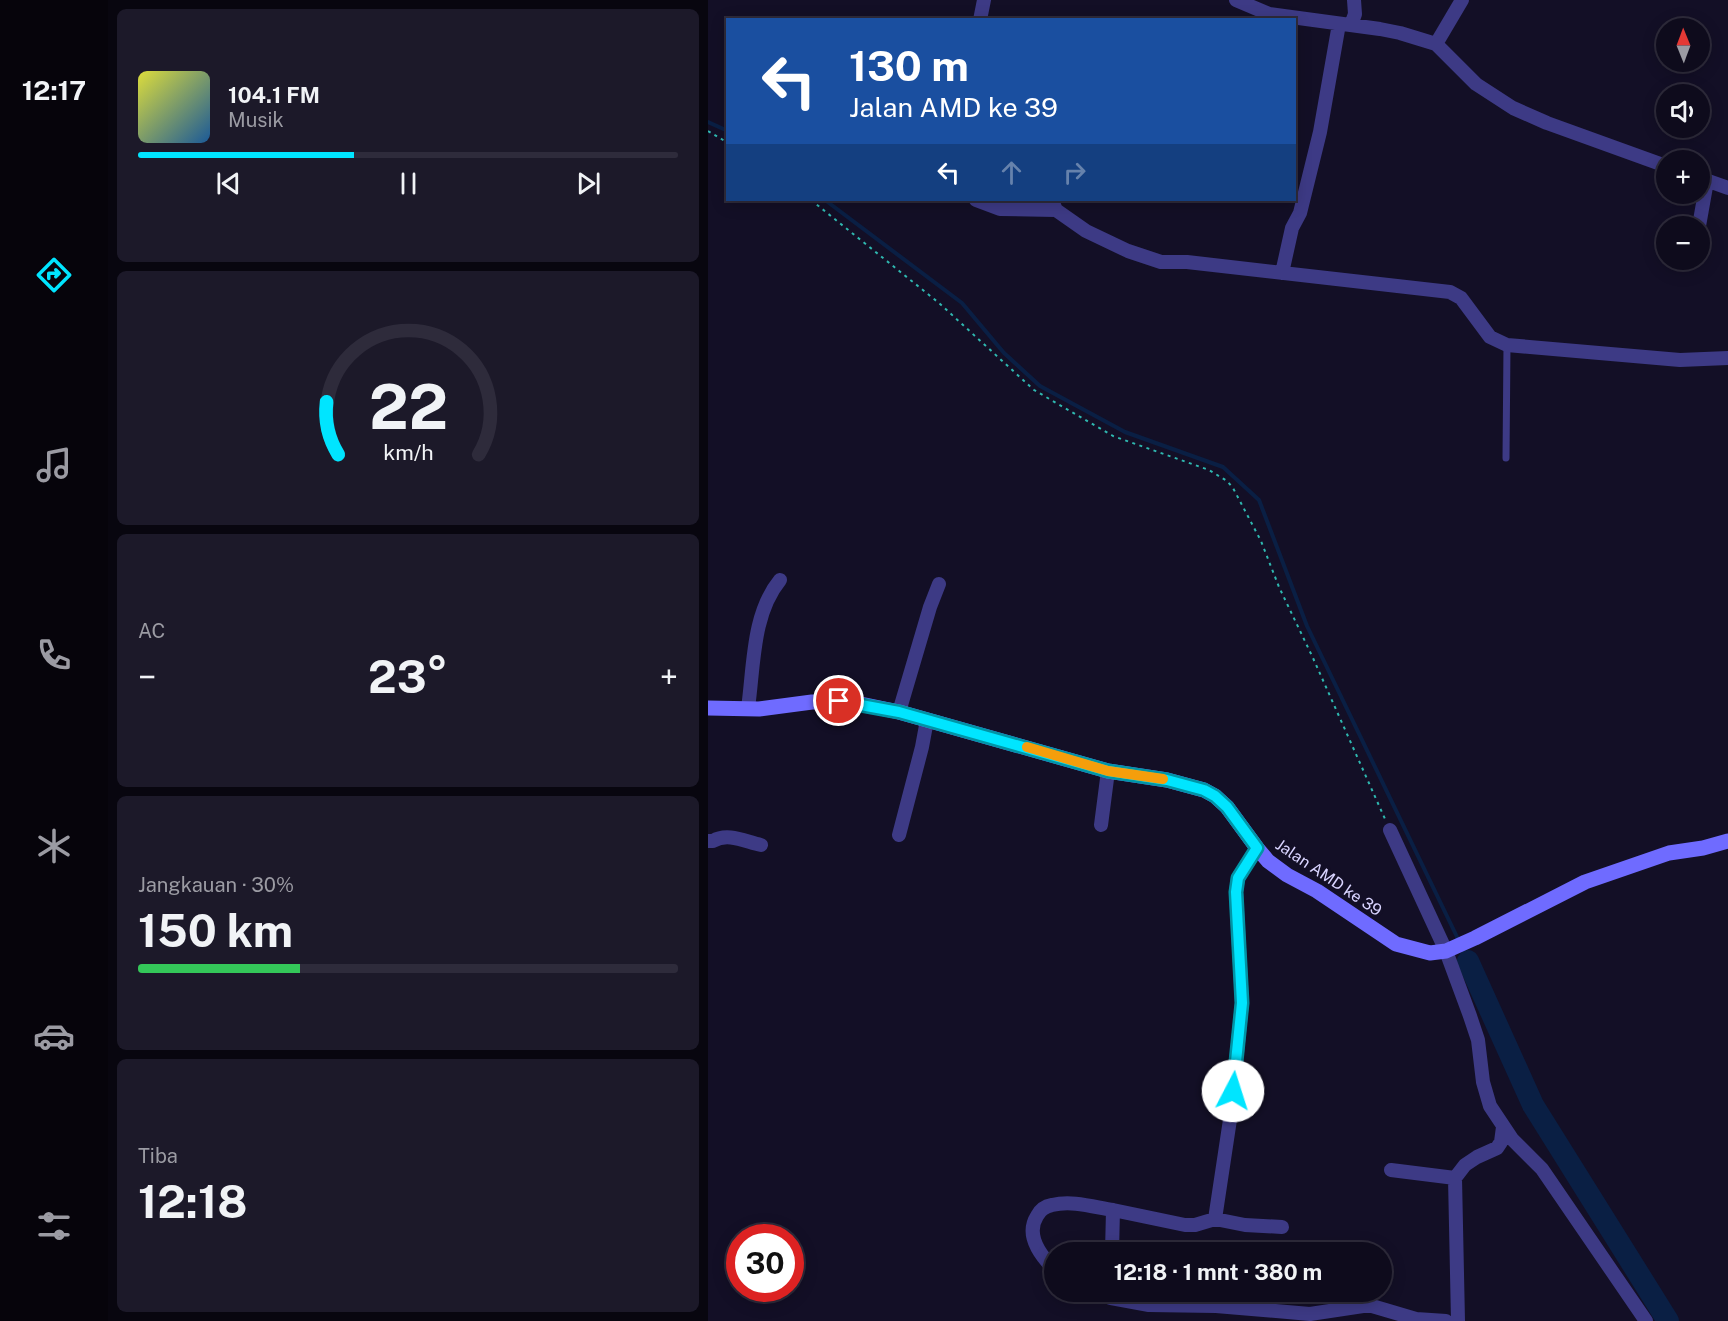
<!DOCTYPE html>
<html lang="id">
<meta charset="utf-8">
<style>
:root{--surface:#0e0b1c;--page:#1c1929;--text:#f1f3f6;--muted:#9b9ba3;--line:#2e2b3b;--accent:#00e5ff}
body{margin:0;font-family:"Public Sans",sans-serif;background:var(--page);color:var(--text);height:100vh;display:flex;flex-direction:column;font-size:22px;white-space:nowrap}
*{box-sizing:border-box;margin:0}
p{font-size:20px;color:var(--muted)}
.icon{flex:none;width:33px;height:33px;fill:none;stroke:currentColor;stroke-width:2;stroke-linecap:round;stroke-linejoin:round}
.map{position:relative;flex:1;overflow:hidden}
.panel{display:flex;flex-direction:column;gap:9px;padding:9px;background:#08060f;width:600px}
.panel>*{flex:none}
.banner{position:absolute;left:18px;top:18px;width:570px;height:183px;border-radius:0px;box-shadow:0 3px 15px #0003,0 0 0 2px var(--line);background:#1a4fa0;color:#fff;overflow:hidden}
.needle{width:39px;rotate:359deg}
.tools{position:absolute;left:948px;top:18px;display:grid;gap:12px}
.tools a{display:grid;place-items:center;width:54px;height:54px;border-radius:50%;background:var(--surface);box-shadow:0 3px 15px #0003,0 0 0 2px var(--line);font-size:30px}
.speed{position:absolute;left:18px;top:1224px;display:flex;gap:12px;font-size:30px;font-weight:700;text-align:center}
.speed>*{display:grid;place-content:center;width:78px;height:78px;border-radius:50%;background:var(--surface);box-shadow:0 3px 15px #0003,0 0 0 2px var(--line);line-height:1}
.speed .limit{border:9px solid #d22;background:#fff;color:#111}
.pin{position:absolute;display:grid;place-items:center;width:51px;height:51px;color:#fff;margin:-26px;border:3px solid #fff;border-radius:50%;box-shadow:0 2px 6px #0007}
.me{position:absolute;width:66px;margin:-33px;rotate:5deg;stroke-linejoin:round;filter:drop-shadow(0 0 4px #0008)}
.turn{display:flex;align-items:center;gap:21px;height:126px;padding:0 24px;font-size:27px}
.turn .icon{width:78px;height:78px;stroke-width:2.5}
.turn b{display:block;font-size:42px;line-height:51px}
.lanes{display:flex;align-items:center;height:57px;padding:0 24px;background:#0003;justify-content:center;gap:30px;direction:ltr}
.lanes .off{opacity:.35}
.big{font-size:45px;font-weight:700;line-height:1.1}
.panel .card{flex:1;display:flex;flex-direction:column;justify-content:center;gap:9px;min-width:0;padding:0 21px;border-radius:9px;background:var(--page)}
.panel .dial{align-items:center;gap:0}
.dial svg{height:156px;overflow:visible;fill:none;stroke:var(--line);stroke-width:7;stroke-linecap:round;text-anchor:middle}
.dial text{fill:var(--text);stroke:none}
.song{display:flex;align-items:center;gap:18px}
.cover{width:72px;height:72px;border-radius:9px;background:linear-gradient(135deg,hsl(60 70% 55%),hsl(210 70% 35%))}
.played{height:6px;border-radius:3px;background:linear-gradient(90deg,var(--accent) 40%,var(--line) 40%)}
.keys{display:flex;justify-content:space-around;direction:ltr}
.heat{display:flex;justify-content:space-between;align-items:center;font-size:33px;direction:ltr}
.charge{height:9px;border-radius:4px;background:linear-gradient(90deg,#34c759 30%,var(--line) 0)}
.trip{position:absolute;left:336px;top:1242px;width:348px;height:60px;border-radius:30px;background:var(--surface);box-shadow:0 3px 15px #0003,0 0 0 2px var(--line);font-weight:700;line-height:60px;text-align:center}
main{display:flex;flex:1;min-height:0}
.dock{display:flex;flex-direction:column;width:108px;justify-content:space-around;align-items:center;background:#06040b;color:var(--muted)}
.dock .icon{width:42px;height:42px}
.dock .current{color:var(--accent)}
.dock b{font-size:27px;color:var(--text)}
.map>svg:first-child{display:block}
</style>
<main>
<nav class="dock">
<b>12:17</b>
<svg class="icon current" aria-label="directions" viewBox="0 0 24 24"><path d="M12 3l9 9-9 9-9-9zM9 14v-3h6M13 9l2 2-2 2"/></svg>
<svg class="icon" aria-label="music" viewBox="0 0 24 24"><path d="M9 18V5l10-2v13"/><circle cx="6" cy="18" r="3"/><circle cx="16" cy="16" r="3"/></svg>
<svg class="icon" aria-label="phone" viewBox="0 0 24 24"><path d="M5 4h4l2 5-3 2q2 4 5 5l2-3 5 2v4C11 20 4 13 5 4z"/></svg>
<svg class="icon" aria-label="climate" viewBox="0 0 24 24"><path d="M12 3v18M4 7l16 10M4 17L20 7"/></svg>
<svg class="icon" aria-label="car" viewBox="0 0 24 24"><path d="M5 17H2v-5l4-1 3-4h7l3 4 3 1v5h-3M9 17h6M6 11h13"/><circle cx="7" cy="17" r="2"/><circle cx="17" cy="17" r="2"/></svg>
<svg class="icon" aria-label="filters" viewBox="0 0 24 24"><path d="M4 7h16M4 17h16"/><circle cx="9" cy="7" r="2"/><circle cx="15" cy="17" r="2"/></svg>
</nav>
<section class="panel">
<div class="card">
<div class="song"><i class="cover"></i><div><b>104.1 FM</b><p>Musik</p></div></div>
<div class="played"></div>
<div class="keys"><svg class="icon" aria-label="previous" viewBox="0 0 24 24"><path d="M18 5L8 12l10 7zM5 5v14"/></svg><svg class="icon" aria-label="pause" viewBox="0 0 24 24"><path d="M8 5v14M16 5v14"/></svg><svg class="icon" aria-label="next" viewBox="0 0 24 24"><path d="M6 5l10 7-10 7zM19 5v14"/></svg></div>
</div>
<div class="card dial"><svg viewBox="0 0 100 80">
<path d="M14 69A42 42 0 1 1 86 69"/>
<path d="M14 69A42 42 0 0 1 8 42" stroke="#00e5ff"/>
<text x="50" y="56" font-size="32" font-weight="700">22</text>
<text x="50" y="72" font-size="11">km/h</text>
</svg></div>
<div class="card"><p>AC</p>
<div class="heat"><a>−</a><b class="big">23°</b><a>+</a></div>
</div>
<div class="card"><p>Jangkauan · 30%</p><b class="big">150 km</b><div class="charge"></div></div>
<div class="card"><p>Tiba</p><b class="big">12:18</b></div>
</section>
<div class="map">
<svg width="1020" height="1321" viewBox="0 0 1020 1321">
<rect width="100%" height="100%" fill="#130f26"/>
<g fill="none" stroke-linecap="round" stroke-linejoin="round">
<path stroke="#0a1f44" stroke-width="4" d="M0,122L20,131
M117,200L254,303L296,353L332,386L417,432L515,467L551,500L599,626L751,941
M754,948L760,961"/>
<path stroke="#0a1f44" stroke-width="22" d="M760,961L825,1105L960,1321"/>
<path stroke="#2fb8b0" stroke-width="2" stroke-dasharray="3 4.5" stroke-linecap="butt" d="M0,131L20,143
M103,200L231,303L326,390L405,436L501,470L519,481L525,488L553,541L571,587L605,658L677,819"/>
<path stroke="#3d3a85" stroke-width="7" d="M798,458L799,345"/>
<path stroke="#3d3a85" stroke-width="14" d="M528,0L561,14L672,29L692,33L728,44L768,84L805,108L839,123L958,166
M272,20L276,0
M643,25L647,14L646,0
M728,44L754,0
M992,178L1020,188
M268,200L292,209L348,210
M344,200L348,210L378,231L420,251L453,262H479L742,292L753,298L782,337L799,345L972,360L1020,358
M991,226L999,181
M574,273L584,228L592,213L612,132L631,24
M40,708C46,666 44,614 72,580
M191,712L222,607L231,584
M393,825L400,771
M682,830L738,951L762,1016L770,1040L775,1082L782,1106L804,1139L834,1169L938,1321
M191,835L214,747L219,720
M0,841H5C20,832 38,842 53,845
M683,1170L747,1178
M507,1219L523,1113L534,1003L528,892L530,878L549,848
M404,1252L405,1210L477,1225H487L507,1219L537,1225L574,1227
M346,1269C332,1255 317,1235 329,1216C332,1210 338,1206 344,1205C364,1200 386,1207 405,1210
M384,1292L403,1298
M404,1292L403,1298L441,1305L508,1306L602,1314L655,1306H664L708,1319L738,1321
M750,1321L747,1178L757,1165L769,1157L789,1148L793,1142L795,1127"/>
<path stroke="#6f6bff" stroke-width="15" d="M0,708L51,709L104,702H143L191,712L400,771L459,780L496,790L507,796L519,807L549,848L560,861L579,875L609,891L688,944L722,953L738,951L767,938L877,882L961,853L995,848L1020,841"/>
</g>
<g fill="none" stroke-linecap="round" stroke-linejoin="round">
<defs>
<path id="route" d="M131,701L191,712L400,771L459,780L496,790L507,796L519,807L549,848L530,878L528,892L534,1003L525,1091"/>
</defs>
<use href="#route" stroke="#0095a6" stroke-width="15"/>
<use href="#route" stroke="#00e5ff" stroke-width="10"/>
<path stroke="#f59e0b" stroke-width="10" d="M319,747L400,771L455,779"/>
</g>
<g text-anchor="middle" stroke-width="6" stroke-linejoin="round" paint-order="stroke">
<g font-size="16" fill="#d9d4ff" stroke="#130f26">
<text transform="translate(621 877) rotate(34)" y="6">Jalan AMD ke 39</text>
</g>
</g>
</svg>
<div class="tools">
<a><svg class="needle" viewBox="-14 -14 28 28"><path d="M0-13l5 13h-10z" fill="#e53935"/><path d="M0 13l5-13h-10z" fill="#9b9ba3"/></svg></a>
<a><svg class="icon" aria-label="sound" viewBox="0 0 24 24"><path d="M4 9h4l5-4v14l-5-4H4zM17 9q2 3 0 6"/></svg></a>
<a>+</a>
<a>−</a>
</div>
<div class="speed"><div class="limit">30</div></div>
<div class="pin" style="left:131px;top:701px;background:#d93025"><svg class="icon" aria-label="arrive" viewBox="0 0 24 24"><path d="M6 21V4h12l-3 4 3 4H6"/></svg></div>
<svg class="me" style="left:525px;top:1091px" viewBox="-20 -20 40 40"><circle r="19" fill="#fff"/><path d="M0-13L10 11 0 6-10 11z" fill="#00e5ff"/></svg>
<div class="trip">12:18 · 1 mnt · 380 m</div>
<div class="banner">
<div class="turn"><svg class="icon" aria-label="left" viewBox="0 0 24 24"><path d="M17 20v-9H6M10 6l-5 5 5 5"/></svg><div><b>130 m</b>Jalan AMD ke 39</div></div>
<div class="lanes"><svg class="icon" aria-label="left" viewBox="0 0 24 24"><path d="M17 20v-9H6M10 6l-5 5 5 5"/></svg><svg class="icon off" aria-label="ahead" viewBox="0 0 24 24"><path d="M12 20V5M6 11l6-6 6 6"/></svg><svg class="icon off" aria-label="right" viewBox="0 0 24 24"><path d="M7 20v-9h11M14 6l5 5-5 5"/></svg></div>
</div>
</div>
</main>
